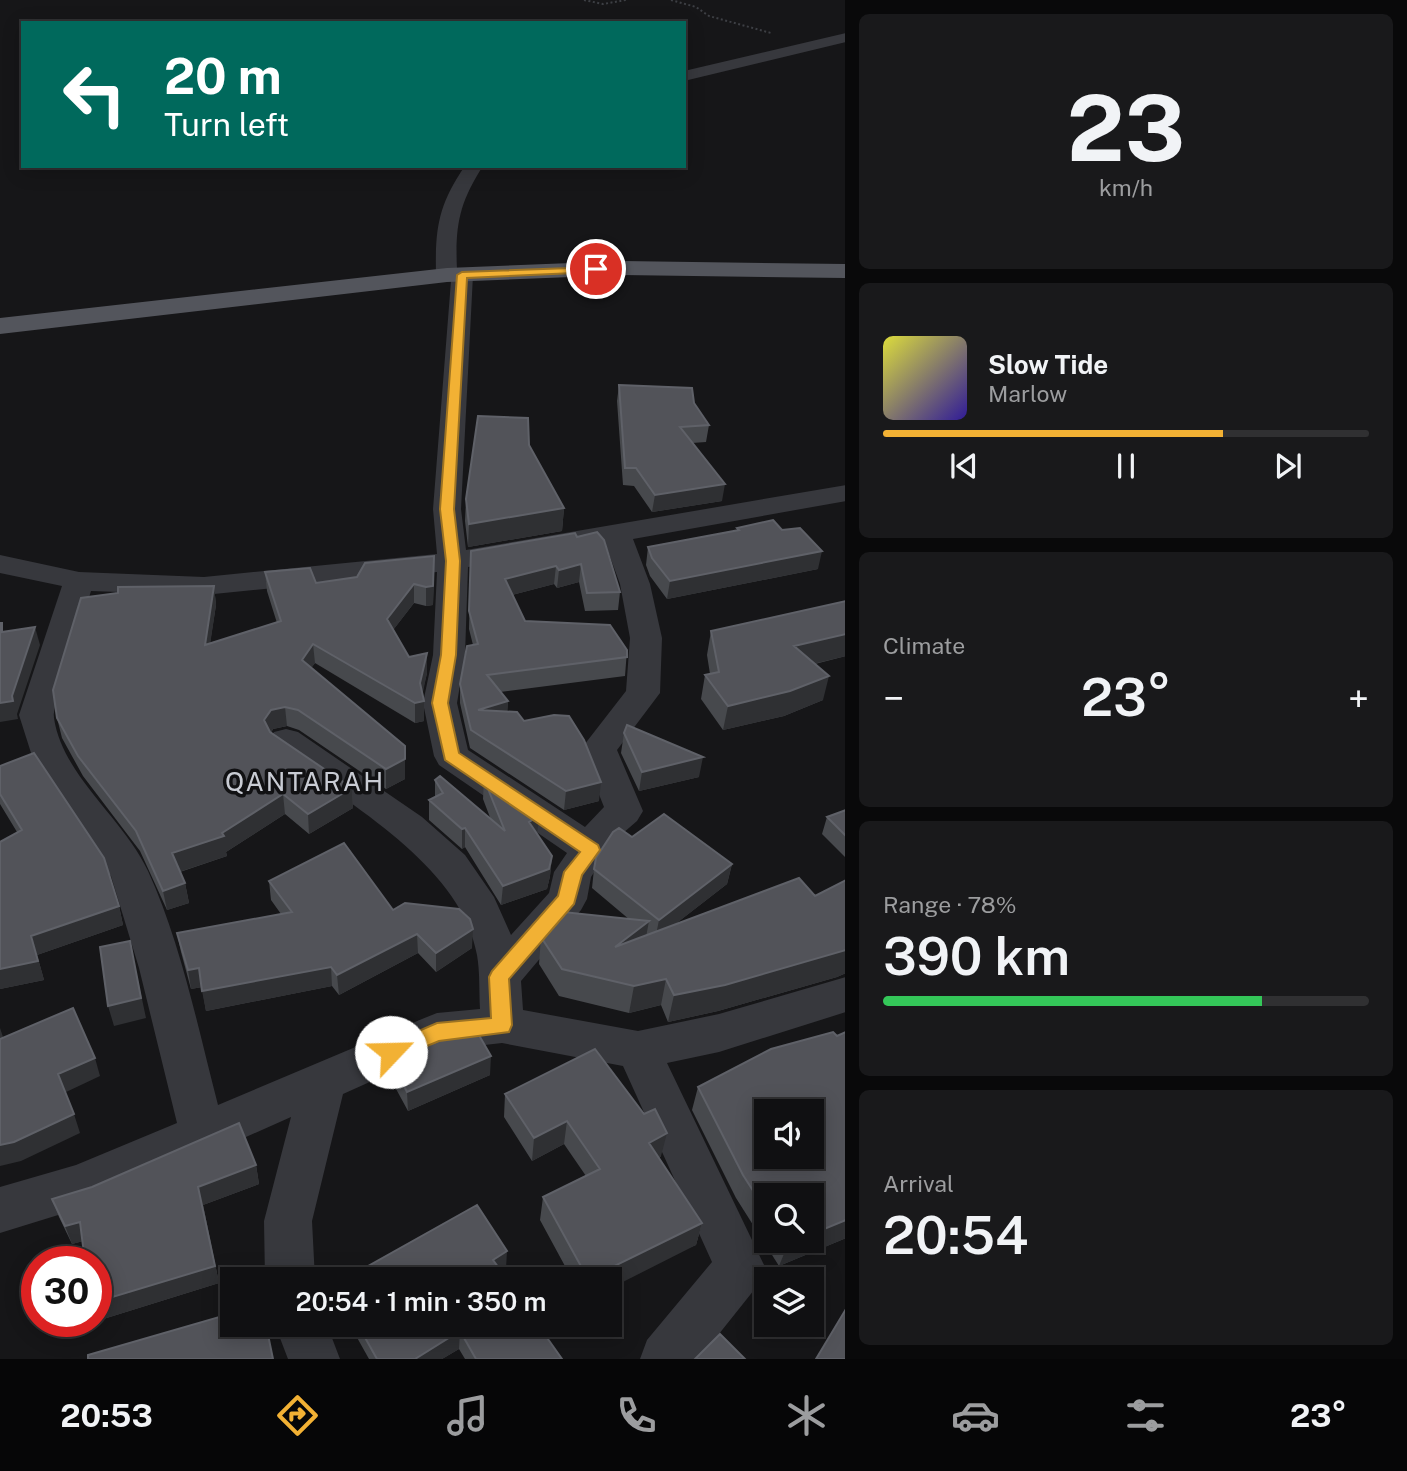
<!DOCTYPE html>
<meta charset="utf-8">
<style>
:root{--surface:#101012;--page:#19191b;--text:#f1f3f6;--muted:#9c9d9f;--line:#303032;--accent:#f2b134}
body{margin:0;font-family:"Public Sans",sans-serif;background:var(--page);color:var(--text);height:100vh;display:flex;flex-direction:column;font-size:26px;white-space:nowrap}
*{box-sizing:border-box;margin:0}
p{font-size:23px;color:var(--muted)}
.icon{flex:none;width:38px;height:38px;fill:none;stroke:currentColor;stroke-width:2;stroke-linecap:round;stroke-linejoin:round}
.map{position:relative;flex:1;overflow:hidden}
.side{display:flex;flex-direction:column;gap:14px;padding:14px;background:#09090a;width:562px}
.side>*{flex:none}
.banner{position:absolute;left:21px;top:21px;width:665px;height:147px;border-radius:0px;box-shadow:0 4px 18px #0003,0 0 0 2px var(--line);background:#00695c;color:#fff;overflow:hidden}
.buttons{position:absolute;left:754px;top:1099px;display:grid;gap:14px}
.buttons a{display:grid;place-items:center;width:70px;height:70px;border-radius:0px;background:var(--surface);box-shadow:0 4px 18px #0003,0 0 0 2px var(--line);font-size:35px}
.speed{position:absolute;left:21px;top:1246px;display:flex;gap:14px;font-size:35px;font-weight:700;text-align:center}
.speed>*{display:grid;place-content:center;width:91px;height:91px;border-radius:50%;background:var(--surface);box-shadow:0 4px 18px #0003,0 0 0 2px var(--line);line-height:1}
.speed .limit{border:10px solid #d22;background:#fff;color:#111}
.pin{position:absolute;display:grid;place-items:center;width:60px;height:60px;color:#fff;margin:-30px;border:4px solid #fff;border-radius:50%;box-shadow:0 2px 7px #0007}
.me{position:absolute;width:77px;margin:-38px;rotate:66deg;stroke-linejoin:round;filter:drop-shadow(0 0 5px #0008)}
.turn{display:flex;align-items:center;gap:24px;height:147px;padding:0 28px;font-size:32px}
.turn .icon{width:91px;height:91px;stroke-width:2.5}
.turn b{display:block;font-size:49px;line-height:60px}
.big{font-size:52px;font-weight:600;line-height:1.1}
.side .widget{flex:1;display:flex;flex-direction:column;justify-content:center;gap:10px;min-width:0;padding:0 24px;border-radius:10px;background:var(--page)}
.side .dial{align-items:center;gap:0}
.dial b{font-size:91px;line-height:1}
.song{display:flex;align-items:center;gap:21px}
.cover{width:84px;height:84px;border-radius:10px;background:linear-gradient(135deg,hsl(60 70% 55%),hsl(250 70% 35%))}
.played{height:7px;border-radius:4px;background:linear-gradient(90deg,var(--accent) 70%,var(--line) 70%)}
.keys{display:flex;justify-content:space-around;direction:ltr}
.heat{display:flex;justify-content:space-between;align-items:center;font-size:38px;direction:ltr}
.charge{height:10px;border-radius:5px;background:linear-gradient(90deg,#34c759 78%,var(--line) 0)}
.trip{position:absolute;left:220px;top:1267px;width:402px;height:70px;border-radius:0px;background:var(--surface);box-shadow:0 4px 18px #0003,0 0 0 2px var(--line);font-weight:600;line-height:70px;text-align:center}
.tabs{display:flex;height:112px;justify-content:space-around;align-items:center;background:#060607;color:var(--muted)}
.tabs .icon{width:49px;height:49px}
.tabs .selected{color:var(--accent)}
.tabs b{font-size:32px;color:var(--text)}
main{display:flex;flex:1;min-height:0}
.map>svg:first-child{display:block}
</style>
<main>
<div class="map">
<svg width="846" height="1359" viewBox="0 0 846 1359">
<rect width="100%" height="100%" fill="#161618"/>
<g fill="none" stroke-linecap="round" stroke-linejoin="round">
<path stroke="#3d3f44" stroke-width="2" stroke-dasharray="2 2.5" stroke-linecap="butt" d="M584,0L603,4L626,0
M671,0L696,7L709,16L771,33"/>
<path fill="#37383d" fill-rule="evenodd" d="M846,33V42L684,81V71Z
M465,166H483C459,203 455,226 457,270H470L473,275L461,509L466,550L846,485V501L633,539L650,584L662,638L660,693L617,750L643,811L637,821L615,840L591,877L587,899L581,910L521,981L523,1010L638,1031L719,1014L846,977V1012L719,1052L667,1063L765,1267L758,1285L699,1359H640L647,1340L712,1262L623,1066L502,1043L441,1050L343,1094L312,1221L315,1279H265L264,1221L291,1117L97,1203L0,1233V1187L76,1165L177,1123L139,968L111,876L32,756L19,715L62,586L0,573V555L79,572L204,577L437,554L433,509L451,281L439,280L436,275C435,229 438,205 465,166ZM605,543L620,584L630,638L626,691L581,749L604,807L585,827L468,750L457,703L465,655L468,567ZM437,572L433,655L423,703L434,756L439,765L567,853L554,872L549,893L511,935L494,897L465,855L422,817L298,732L286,729L274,732L268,741L274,750C342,799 462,865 477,955C480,972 479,991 480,1009L437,1013L422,1019L218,1105C198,1028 181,943 148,871C124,819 62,775 54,718C52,703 85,612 91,591L204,595Z
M275,1325H327L340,1359H288Z"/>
<path fill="#53555c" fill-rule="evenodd" d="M622,261L846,264V278L622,275L447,282L0,334V318L447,268Z"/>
</g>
<path fill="#47494d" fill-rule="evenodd" d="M619,385L694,403L709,425L706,442L692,443L722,501L652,512L634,486L623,485L617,401Z
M529,445L564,508L562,531L468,547L465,521L466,499Z
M737,528L782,530L818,569L667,599L650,576L646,565L648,547L737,531Z
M577,537L620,592L618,610L585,611L579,582L557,588L554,584L512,595L525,621L627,650L625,676L500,692L508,701L507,712L524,721L599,801L564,810L470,748L460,703V684L473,645L469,629L471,551Z
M265,572L316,583L434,575L433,605L426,606L414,603L393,630L409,657L427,653V673L422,693L424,721L415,723L315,663L311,668L405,779L386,789L299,730L287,726L273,729L271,733L352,788L353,808L309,834L285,814L226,852L227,856L180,872L185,883L189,903L167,910L140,851L83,776L62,738L57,718L214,586L216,605L210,643L277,623L267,591Z
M711,631L846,656L815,664L823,700L784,716L723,730L701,699L705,675L710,674L707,655Z
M624,733L699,777L639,791L621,753Z
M0,766L119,906L123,925L37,955L44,980L0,989L17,832L0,804Z
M484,779L537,834L552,856L550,876L547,889L501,905L465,847L462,849L429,820V800L435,797V780L491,820L483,799Z
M846,810V858L822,834L827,817Z
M632,837L732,864L727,884L674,925L815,896L846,880V973L837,977L718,1011L668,1022L661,1005L629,1013L559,996L539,964L541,937L630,920L592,888L594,869Z
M269,881L393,910L472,948L436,972L418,953L339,995L332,986L206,1011L202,987L191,989L181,952L177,933L281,914L271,900Z
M837,1036L846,1238L779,1266L736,1198L692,1110L698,1087ZM766,1195L812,1241H766Z
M389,1057L490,1075L408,1111L389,1076Z
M505,1094L661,1156L659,1158L702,1223L696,1245L611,1279H572L540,1220L543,1197L586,1176L564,1144L532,1161L504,1117Z
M256,1165L259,1184L203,1205L219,1283L97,1321L83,1241L72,1244L59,1217L52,1199Z
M350,1325H538L562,1359H465L459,1349L442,1359H369Z"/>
<path fill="#2f3033" d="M725,484L722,501L652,512L655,495Z
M564,508L562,531L468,547L469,524Z
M822,551L818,569L667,599L670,581Z
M434,556L433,605L426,606V587Z
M581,564L579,582L557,588L559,570Z
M556,566L554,584L504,597L505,579Z
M414,584V603L387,638V619Z
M214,586L216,605L207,665L205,645Z
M35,627L40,645L17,714L18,719L0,722V703L12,696Z
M846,634V656L788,670L794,646Z
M313,644L315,663L303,679L302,660Z
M427,653V673L421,702L424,701V721L415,723V703Z
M829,676L823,700L784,716L723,730L728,706Z
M508,701L507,720L478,710Z
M285,707L287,726L273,729L266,740L264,720L271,710Z
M405,746V779L386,789V769Z
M703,757L699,777L639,791L642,772Z
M601,782L599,801L564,810L566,791Z
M352,788L353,808L309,834L308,814Z
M283,794L285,814L226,852L227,856L176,873L172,853L222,833Z
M539,816L537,836L529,822Z
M465,828V847L462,849V829Z
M552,856L550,876L547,889L501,905L503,886Z
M732,864L727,884L655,940L659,920Z
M185,883L189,903L167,910L163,891Z
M119,906L123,925L37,955L44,980L0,989V969L31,936Z
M649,921L644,948L615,947Z
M473,929L472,948L436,972V953Z
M417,934L418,953L339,995L337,975Z
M846,950V973L837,977L718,1011L668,1022L674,995Z
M134,961L146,1018L114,1026L108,1006Z
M331,967L332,986L206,1011L202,991Z
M199,968L202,987L191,989L188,970Z
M666,979L661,1005L629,1013L634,986Z
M0,1028L3,1037L0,1041Z
M491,1056L490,1075L408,1111L407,1092Z
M95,1058L100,1076L64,1093L58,1074Z
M74,1114L80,1133L21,1161L0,1166V1145Z
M567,1121L564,1144L532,1161L534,1138Z
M667,1133L661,1156L644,1166L649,1143Z
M256,1165L259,1184L203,1205L219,1283L97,1321L96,1302L198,1187Z
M846,1220V1238L779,1266L788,1244L795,1241H812V1234Z
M80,1222L87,1240L72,1244L65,1226Z
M702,1223L696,1245L611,1288V1279H588Z
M507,1251L506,1269L492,1277L493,1260Z
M460,1331L459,1349L442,1359H415Z"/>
<path fill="#525359" stroke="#5f6168" stroke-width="2" fill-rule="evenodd" d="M619,385L692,388L694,403L709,425L680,427L725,484L655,495L636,468H625Z
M478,416L528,418L529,445L564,508L469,524L466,499Z
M773,520L782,530L800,528L822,551L670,581L652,558L648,547L739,530L737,528Z
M597,532L604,540L620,592L587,593L581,564L559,570L556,566L505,579L525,621L610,625L627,650V657L487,675L508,701L478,710L517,712L524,721L554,715L569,716L584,740L601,782L566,791L471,730L460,684L467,646L478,644L469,611L471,551L575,533L577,537Z
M434,556L433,586L426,587L414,584L387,619L409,657L427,653L420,683L424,701L415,703L313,644L302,660L405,746V759L386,769L298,710L285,707L271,710L264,720L270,732L352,788L308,814L283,794L222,833L224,836L172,853L185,883L163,891L136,831L78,756L57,718L53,690L81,598L118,593V587L214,586L205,645L281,621L265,572L310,568L316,583L357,577L365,563Z
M846,601V634L794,646L829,676L790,691L728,706L705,675L719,672L711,631Z
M0,623H2V632L35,627L12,696L13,701L0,703Z
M627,725L703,757L642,772L624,733Z
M34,753L104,858L119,906L31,936L38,961L0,969V842L22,830L0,794V766Z
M440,776L505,831L484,779L539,816L529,822L552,856L549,869L503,886L465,828L462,829L429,800L443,793L435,780Z
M846,810V836L827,817Z
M664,814L732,864L659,920L594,869L596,858L613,832L619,828L632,837Z
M344,843L393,910L405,903L459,909L470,919L473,929L436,953L417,934L337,975L331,967L202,991L199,968L188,970L177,933L292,912L269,881Z
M799,878L815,896L846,880V950L725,985L674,995L666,979L634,986L562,969L541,937L563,912L649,921L615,947Z
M130,941L141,998L108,1006L100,947Z
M73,1008L95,1058L58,1074L74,1114L14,1142L0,1145V1039Z
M476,1030L491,1056L407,1092L389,1057L442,1033Z
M833,1032L837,1036L846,1032V1220L812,1234V1195H766V1211L743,1175L698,1087L771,1049ZM766,1111H812V1157H766Z
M595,1049L644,1114L655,1109L667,1133L649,1143L702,1223L588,1279L543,1197L600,1169L567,1121L534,1138L505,1094Z
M239,1123L256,1165L198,1187L215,1266L96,1302V1262H85L80,1222L65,1226L52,1199L92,1187Z
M477,1205L507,1251L493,1260L507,1279H345Z
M786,1241H795L788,1244Z
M846,1309V1359H816Z
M233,1313V1325H266L273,1359H88V1355Z
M358,1325H538L562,1359H476L460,1331L415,1359H377Z
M720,1334L745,1359H695Z"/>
<path fill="#f2b134" stroke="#9d7322" stroke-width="2" d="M599,267L601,269L596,272L467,278L454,509L460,561L456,655L448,703L459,753L598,845L600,850L582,875L574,904L509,979L512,1025L509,1032L439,1041L391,1061L384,1059L381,1052L384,1046L437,1023L491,1018L489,977L492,971L558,896L564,872L580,852L445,760L432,703L441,655L446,561L440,509L457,275L462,272Z"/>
<g text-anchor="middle" stroke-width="7" stroke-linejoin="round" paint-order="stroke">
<g font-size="26" letter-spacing="2" fill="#c9ccd4" stroke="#111113">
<text x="305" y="791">QANTARAH</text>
</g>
</g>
</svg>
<div class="buttons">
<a><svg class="icon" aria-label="sound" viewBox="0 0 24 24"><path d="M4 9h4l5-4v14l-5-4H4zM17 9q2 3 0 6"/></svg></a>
<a><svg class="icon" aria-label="search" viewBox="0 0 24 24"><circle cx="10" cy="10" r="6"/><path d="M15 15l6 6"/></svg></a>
<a><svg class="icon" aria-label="layers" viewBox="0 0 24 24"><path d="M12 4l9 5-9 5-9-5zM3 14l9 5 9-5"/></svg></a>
</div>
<div class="speed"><div class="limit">30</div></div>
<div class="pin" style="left:596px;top:269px;background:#d93025"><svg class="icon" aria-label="arrive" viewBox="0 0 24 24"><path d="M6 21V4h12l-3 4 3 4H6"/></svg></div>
<svg class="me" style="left:391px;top:1052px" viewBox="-20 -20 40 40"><circle r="19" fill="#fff"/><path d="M0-13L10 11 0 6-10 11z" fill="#f2b134"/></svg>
<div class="trip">20:54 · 1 min · 350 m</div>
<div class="banner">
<div class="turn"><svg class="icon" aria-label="left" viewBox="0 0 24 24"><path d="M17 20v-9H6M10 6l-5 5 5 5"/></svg><div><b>20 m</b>Turn left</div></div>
</div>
</div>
<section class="side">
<div class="widget dial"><b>23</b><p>km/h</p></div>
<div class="widget">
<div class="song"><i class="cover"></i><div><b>Slow Tide</b><p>Marlow</p></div></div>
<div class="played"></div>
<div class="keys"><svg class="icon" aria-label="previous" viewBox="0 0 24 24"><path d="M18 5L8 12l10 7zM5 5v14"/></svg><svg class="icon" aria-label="pause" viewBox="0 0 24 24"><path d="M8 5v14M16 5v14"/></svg><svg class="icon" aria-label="next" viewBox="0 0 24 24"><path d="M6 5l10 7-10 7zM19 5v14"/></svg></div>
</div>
<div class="widget"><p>Climate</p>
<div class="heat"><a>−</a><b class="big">23°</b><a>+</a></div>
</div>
<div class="widget"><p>Range · 78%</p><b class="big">390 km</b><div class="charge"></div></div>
<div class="widget"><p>Arrival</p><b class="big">20:54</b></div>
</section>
</main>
<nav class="tabs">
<b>20:53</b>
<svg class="icon selected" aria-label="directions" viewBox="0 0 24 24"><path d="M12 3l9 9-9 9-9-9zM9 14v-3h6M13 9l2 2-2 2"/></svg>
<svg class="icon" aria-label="music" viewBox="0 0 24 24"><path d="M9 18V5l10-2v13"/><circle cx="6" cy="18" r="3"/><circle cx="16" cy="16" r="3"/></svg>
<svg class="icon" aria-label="phone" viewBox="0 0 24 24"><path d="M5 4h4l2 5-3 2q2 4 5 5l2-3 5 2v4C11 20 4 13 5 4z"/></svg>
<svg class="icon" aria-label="climate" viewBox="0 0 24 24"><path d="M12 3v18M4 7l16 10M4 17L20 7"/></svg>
<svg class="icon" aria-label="car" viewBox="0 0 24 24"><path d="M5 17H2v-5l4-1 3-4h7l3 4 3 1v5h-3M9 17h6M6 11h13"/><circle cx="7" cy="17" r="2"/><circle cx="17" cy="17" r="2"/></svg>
<svg class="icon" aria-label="filters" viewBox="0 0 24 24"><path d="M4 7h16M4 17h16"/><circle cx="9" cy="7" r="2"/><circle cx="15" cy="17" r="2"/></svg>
<b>23°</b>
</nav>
